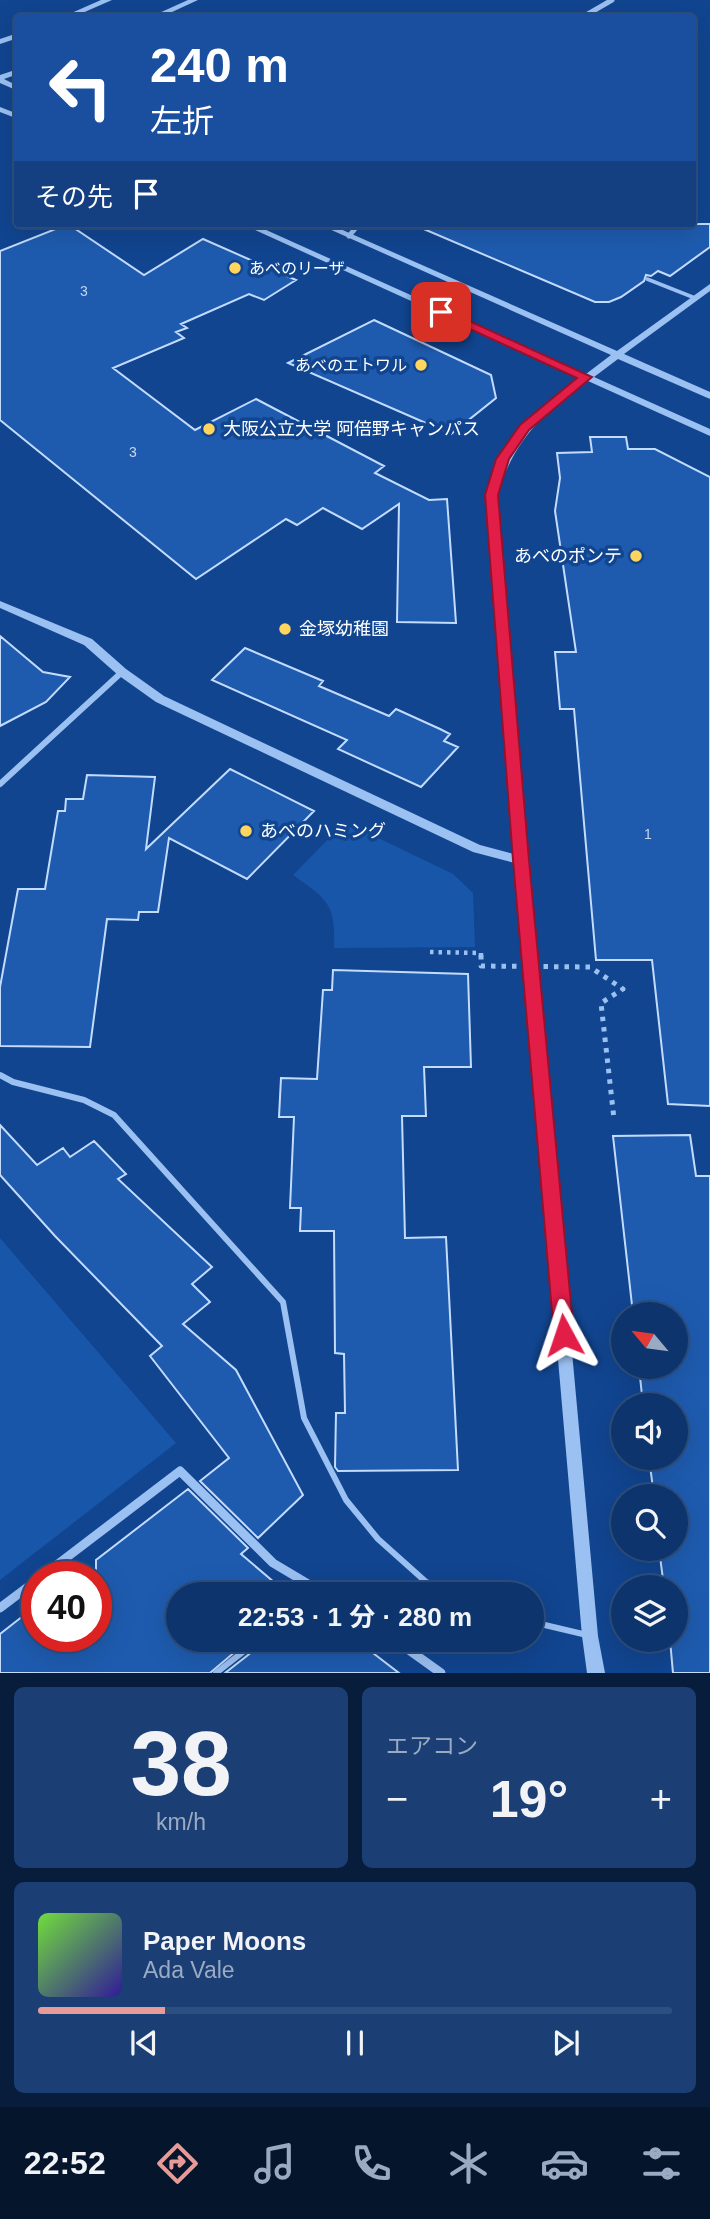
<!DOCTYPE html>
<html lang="ja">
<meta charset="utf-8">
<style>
:root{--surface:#0d346c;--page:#1b3f74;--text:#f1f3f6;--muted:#9aaac2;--line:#2d4f7f;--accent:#e69b98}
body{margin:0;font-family:Helvetica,"Noto Sans JP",sans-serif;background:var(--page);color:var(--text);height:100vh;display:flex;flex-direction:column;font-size:26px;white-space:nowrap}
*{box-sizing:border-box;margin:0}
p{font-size:23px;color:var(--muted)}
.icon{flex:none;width:38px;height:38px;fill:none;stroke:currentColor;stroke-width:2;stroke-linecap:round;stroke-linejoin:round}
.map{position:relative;height:1673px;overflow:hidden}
.panel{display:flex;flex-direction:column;gap:14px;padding:14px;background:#071d3b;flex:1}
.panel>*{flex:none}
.hud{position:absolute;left:14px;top:14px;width:682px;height:214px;border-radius:7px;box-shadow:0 7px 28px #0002,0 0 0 2px var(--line);background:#1a4fa0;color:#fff;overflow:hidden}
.needle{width:46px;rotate:299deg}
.controls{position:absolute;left:611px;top:1302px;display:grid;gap:14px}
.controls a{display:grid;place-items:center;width:77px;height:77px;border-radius:50%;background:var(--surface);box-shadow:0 7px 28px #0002,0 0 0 2px var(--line);font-size:35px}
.speed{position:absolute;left:21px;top:1561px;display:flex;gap:14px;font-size:35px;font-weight:700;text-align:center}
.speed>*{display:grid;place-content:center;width:91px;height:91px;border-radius:50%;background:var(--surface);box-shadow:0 7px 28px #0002,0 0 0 2px var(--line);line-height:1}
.speed .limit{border:10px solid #d22;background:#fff;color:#111}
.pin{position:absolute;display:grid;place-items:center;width:60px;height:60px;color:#fff;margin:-30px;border-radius:14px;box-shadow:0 4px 10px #0006}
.me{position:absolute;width:77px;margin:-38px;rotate:355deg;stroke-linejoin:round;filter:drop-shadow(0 0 5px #0008)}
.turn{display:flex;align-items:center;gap:24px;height:147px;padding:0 21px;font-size:32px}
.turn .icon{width:91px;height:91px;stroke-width:2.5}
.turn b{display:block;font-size:49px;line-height:60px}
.then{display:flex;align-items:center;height:66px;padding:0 21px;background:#0003;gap:14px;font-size:26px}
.big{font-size:52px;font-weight:700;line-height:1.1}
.panel .tile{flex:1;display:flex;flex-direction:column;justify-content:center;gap:10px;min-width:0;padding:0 24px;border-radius:10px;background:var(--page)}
.panel .dial{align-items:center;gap:0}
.dial b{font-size:91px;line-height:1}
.song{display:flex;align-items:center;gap:21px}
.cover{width:84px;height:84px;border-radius:10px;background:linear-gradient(135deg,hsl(100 70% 55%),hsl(250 70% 35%))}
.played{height:7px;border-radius:4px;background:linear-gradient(90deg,var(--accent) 20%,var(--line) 20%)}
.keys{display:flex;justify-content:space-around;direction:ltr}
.heat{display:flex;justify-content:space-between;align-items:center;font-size:38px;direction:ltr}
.panel .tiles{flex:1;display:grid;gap:14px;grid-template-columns:1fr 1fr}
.tile:last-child{grid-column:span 2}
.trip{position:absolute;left:166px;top:1582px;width:378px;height:70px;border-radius:35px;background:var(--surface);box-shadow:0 7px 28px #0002,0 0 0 2px var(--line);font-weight:700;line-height:70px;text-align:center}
.menu{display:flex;height:112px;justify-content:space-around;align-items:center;background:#05152b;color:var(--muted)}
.menu .icon{width:49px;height:49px}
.menu .selected{color:var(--accent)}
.menu b{font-size:32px;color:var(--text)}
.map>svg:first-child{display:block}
</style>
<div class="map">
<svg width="710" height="1673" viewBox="0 0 710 1673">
<rect width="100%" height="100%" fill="#114590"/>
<path fill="#1856aa" d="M345,822L453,874L473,893L475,947L334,948C336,904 327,899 293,875Z
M0,1238L176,1443L0,1580Z"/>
<path fill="#1e5baf" stroke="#c3dbfd" stroke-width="2" d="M68,224L144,275L203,239L296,280L264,300L249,294L181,324L187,328L176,332L184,338L113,368L195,430L256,399L384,466L375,473L429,500L447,499L456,623L397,622L399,504L362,529L323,508L297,525L286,519L196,579L0,420V251Z
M412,224H710V247L670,276L658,271L651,276L646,275L644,281L621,297L609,302H595Z
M374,320L491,375L496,398L451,434L288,363Z
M590,437H626L628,449H655L710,477V1106L668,1104L652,960H596L574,709H560L555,652H576L555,511L560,478L557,453L592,452Z
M0,636L43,672L70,677L46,702L0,726Z
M245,648L323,681L319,686L389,716L396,709L440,729L450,734L444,741L458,747L421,787L338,749L347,740L212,680Z
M230,769L314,811L247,879L169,838L158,912H139L138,920L107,919L90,1047L0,1046V987L18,889H45L58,811H65L66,799H83L87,775L155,777L146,849Z
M333,970L468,974L471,1067H424L426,1116H402L405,1238L446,1237L458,1470L338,1471L335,1467L336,1413H345L344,1354L335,1353L334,1231H300L301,1208H290L294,1117H279L281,1078L317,1079L323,990H332Z
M0,1125L37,1165L63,1148L70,1157L94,1141L126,1174L118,1179L212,1267L192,1284L210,1302L183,1324L236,1370L303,1495L258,1538L200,1481L229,1458L150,1356L162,1346L55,1236L0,1175Z
M690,1135L696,1176H710V1673H673L670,1640H676V1587H664L659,1549H676V1496H654L649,1458H676V1405H643L639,1367H676V1314H633L613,1136Z
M188,1489L248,1548L241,1554L288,1594H178V1640H249L210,1673H0V1634L37,1605V1636H96V1560Z
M264,1640H356L399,1673H225L262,1644Z"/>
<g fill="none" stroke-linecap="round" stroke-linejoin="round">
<path stroke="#9bc0f2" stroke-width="4.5" stroke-dasharray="3.5 5" stroke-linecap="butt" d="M430,952L481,953"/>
<path stroke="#9bc0f2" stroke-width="3.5" d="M647,279L695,298"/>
<path stroke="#9bc0f2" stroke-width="6" d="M0,1075L13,1082L84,1100L114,1115L283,1302L304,1418L346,1500L378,1539L425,1581L447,1594
M532,1622L587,1635
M216,1673L258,1640"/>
<path stroke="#9bc0f2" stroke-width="5" d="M581,18L612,0
M349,236L359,224"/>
<path stroke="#9bc0f2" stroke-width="6" d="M0,784L122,672"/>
<path stroke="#9bc0f2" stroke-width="9" d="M41,1577L180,1471L273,1563L325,1594
M0,1608L37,1580
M395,1640L441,1673"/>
<path fill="#9bc0f2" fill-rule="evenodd" d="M101,0H112L71,18H60Z
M188,0H198L159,18H148Z
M18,33V38L0,44V39Z
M18,69V74L4,79L18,86V91L0,83V75Z
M0,107L18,114V119L0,112Z
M242,224H253L586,374L611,355L318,224H329L617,351L710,284V291L624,354L710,392V399L618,359L594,377L710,429V436L588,381C540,417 516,437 497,495L527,860L598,1636L605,1673H587L582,1636L515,863L473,852L156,702L118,675L84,645L0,608V601L92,639L126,669L164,696L480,845L514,854L487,495C506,436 531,414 580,378Z"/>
<path stroke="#9bc0f2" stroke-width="4.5" stroke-dasharray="3.5 5" stroke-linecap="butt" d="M481,953V957"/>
<path stroke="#9bc0f2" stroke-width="5" stroke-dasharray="4.5 6" stroke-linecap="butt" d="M481,955V966L590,967L623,989L601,1003L614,1119"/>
</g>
<path fill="#e11d48" stroke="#92132f" stroke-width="2" d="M441,308L592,377L529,430L509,459L498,495L529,860L574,1335L571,1342L564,1344L557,1342L554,1335L513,860L485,495L496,459L520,425L577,378L437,314L435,312Z"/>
<g fill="#ffd55d" stroke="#114590" stroke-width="2.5">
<circle cx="235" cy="268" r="7"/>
<circle cx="421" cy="365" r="7"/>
<circle cx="209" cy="429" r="7"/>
<circle cx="636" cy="556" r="7"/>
<circle cx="285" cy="629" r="7"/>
<circle cx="246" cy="831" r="7"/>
</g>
<g text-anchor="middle" stroke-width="7" stroke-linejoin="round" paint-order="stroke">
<g font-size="14" fill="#c7d6eb">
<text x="84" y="296">3</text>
<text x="133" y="457">3</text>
<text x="648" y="839">1</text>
</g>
<g font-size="16" fill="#fff" stroke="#114590" text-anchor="start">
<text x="249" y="274">あべのリーザ</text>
<text x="407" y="371" text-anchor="end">あべのエトワル</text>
</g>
<g font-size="18" fill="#fff" stroke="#114590" text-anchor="start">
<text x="223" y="435">大阪公立大学 阿倍野キャンパス</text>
<text x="622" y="562" text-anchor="end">あべのポンテ</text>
<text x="299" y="635">金塚幼稚園</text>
<text x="260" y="837">あべのハミング</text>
</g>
</g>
</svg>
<div class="controls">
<a><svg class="needle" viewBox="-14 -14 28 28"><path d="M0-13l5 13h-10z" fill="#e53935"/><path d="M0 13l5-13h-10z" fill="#9aaac2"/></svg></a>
<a><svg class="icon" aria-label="sound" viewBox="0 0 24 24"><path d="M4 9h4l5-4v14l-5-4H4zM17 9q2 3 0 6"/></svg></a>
<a><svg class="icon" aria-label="search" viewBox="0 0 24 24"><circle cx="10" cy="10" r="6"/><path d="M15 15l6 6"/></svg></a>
<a><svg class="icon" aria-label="layers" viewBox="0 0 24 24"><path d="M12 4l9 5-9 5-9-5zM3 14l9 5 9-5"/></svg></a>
</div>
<div class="speed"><div class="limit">40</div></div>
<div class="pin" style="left:441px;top:312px;background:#d93025"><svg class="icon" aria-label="arrive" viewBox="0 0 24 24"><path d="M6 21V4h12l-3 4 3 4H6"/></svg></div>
<svg class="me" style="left:564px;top:1335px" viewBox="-20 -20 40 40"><path d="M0-17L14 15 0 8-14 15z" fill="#e11d48" stroke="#fff" stroke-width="4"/></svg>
<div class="trip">22:53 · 1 分 · 280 m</div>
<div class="hud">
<div class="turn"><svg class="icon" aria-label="left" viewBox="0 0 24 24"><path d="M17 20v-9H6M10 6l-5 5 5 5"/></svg><div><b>240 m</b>左折</div></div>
<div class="then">その先<svg class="icon" aria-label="arrive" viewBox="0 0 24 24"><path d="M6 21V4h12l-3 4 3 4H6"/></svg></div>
</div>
</div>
<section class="panel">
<div class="tiles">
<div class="tile dial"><b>38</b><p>km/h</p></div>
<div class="tile"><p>エアコン</p>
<div class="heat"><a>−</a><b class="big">19°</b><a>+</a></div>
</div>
<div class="tile">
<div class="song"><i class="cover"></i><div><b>Paper Moons</b><p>Ada Vale</p></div></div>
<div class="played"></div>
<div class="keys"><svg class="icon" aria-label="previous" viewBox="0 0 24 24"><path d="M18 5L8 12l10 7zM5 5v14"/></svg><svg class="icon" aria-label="pause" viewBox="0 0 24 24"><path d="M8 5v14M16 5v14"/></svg><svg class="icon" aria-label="next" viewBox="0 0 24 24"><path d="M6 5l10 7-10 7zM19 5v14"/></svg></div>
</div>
</div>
</section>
<nav class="menu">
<b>22:52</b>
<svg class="icon selected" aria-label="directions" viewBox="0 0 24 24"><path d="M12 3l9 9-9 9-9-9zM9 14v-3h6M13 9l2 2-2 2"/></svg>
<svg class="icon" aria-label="music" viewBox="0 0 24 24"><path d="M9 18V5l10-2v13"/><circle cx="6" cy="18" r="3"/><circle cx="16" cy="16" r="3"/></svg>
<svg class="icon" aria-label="phone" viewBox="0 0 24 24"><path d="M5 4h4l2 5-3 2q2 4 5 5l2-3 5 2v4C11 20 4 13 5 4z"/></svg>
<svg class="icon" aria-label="climate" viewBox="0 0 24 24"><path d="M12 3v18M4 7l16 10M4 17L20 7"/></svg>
<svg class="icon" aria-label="car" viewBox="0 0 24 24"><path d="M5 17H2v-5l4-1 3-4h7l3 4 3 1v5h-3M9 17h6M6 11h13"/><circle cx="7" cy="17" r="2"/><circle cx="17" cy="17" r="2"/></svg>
<svg class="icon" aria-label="filters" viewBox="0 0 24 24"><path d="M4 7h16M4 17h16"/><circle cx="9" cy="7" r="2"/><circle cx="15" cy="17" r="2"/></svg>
</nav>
